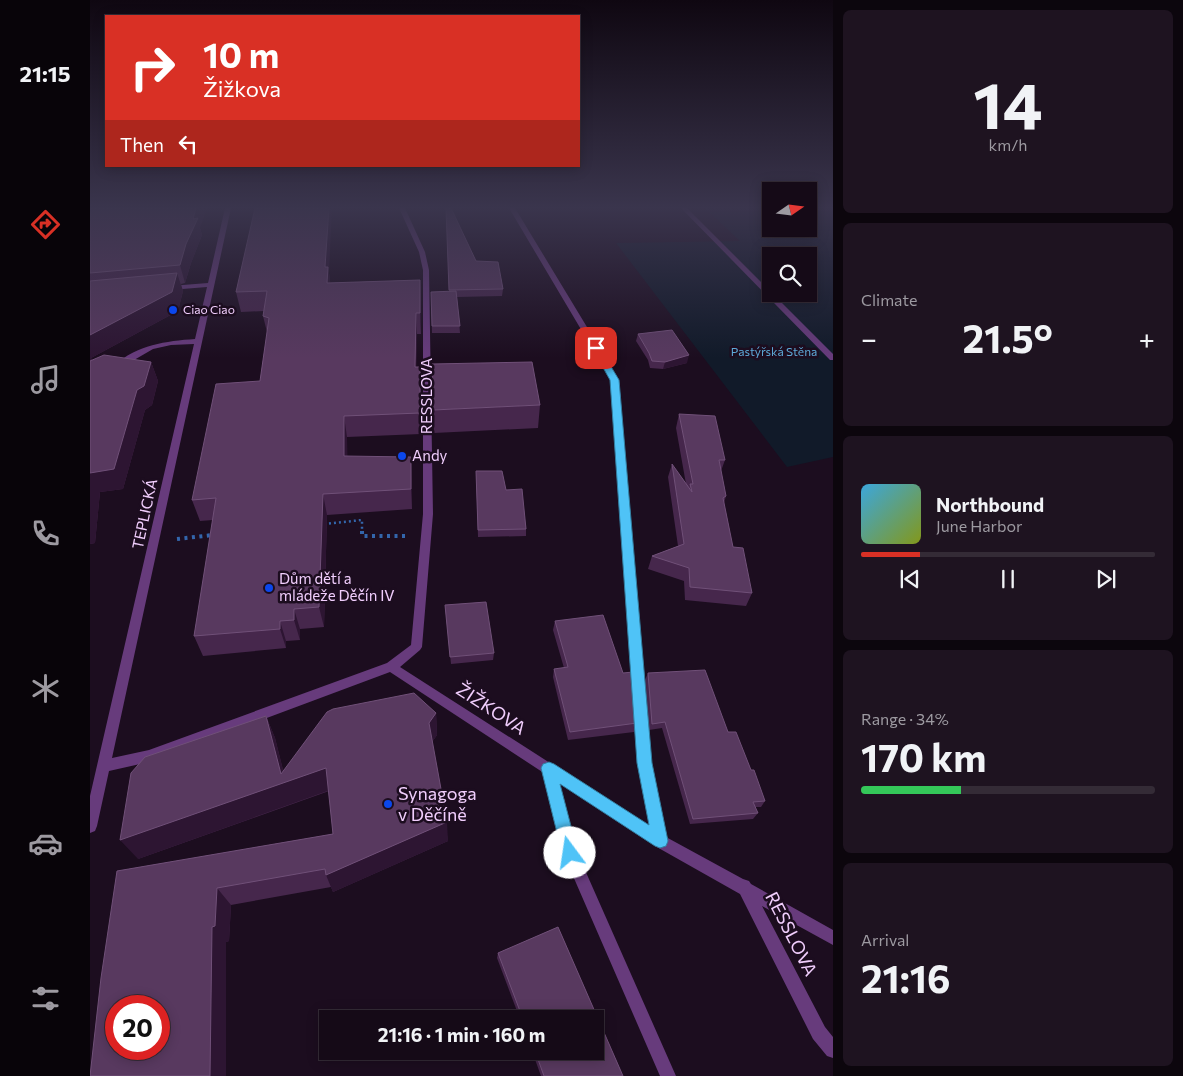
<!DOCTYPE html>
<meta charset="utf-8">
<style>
:root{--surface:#150a17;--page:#1e1320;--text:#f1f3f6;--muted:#9d9aa1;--line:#342b36;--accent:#d93025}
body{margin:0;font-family:Commissioner,sans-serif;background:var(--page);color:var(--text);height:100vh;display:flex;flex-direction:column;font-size:19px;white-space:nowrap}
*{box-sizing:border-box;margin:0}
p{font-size:16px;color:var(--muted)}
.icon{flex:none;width:28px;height:28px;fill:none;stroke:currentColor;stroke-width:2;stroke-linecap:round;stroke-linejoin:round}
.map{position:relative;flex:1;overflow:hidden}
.panel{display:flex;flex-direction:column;gap:10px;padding:10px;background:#0c060d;width:350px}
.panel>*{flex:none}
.banner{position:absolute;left:15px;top:15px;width:475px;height:152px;border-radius:0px;box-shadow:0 2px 12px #0003,0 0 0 1px var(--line);background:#d93025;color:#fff;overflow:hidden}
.needle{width:32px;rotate:76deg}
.buttons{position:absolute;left:672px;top:182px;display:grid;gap:10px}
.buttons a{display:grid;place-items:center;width:55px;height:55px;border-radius:0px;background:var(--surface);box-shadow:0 2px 12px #0003,0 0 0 1px var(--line);font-size:25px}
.speed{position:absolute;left:15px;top:995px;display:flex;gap:10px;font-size:25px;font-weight:700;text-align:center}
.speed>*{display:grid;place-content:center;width:65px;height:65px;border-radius:50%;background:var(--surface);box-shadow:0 2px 12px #0003,0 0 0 1px var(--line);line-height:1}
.speed .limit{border:8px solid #d22;background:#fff;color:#111}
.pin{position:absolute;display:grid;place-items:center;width:42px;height:42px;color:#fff;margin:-21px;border-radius:10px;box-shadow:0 2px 8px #0006}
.me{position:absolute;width:55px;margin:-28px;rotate:346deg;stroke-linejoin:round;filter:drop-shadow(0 0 4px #0008)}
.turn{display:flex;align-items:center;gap:18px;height:105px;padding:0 15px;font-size:22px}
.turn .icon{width:65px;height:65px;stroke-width:2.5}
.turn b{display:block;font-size:35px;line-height:42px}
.then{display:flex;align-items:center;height:48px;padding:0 15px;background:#0003;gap:10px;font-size:19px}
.big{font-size:38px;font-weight:700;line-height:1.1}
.panel .tile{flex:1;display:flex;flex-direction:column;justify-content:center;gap:8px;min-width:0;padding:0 18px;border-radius:8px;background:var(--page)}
.panel .dial{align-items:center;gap:0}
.dial b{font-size:65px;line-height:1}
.song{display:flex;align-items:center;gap:15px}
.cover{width:60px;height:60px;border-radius:8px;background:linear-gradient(135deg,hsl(200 70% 55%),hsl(70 70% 35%))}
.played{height:5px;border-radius:2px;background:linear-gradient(90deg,var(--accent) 20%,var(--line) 20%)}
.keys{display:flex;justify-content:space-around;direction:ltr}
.heat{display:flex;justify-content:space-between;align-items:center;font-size:28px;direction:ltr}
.charge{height:8px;border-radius:4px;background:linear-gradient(90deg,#34c759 34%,var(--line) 0)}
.trip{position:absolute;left:229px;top:1010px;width:285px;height:50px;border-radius:0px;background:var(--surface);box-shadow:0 2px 12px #0003,0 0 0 1px var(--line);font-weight:700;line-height:50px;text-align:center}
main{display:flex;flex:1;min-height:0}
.dock{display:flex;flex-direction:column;width:90px;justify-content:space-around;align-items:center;background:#080409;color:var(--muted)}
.dock .icon{width:35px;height:35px}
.dock .on{color:var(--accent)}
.dock b{font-size:22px;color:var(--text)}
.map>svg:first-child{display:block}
</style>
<main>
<nav class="dock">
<b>21:15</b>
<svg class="icon on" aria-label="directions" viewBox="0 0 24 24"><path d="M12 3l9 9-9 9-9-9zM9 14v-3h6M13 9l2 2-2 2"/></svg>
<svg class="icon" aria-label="music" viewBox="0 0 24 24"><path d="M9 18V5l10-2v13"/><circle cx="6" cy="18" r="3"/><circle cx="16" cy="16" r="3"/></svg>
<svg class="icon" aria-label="phone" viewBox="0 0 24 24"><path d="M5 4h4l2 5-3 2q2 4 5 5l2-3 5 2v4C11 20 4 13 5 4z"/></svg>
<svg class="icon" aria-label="climate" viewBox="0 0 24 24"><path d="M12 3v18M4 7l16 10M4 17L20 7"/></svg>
<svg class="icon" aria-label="car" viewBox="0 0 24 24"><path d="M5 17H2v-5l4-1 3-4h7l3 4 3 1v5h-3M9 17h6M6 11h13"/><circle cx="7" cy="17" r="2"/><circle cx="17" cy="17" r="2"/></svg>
<svg class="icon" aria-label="filters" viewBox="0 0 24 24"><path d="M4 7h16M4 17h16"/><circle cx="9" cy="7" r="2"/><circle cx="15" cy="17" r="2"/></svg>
</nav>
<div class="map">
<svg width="743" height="1076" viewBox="0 0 743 1076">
<rect width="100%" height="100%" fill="#1c0d1f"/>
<path fill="#111a29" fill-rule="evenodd" d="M615,208H681V229H719V208H743V457L697,467L526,243L650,241ZM681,256H719V294H681Z"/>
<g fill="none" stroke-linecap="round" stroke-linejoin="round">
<path stroke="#3366ac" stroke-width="2.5" stroke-dasharray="2 3" stroke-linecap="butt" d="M234,524L272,520V532"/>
<path stroke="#3366ac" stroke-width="4" stroke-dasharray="3 4.5" stroke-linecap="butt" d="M272,531V536H315
M87,539L123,535"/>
<path fill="#673b7c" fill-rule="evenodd" d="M591,208H597L681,292V294H683L743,354V360H740Z
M459,763L464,765L465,769L487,852L586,1076H570L473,853L453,769L454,765Z"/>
<path fill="#673b7c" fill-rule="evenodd" d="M135,208H141L22,758L59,750L297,663L321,645L333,514V270L329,252L309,208H315L335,252L339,270L343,514L332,647L330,650L310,667L560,827L548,763L521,380L419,208H425L529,380L560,763L576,837L653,879L659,881L661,884L743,930V945L672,906L735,1027L743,1037V1058L737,1056L723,1039L650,894L565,846L300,672L59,762L19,771L7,826L5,831L0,833V796L104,344L81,345L63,349L32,367H29L25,365C47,345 76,341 105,339L117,287L80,290L77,288L80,286L118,283Z"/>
</g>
<path fill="#46274c" d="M0,208L110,228L112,235L101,263L95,283L91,284L93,291L88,311L1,358L2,360L61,362L68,381L62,405L55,410L33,489L10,492L5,543L0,544Z
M356,208L386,261L413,289L412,296L367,297L370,333H342L341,292H359Z
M163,221L239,273L240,283L330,280L331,334H327L326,367L331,387V434L257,437V456L322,478V509L237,515L234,627L210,629V640L196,641V648L113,656L104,636L123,520L110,521L102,500L170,381L177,332L173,316L174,311L151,312L146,292Z
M548,334L597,363L573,369L560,368L558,360L546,341Z
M450,405L448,428L344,433L343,410Z
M589,414L635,460L631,471L636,496L634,503L643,547L662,593L656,606L595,600L594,581L558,569L562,556L588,546L578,477L582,464L596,484L586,428Z
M386,471L416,490L436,529V536L388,537Z
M355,605L404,653L403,660L361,664Z
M465,621L547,723L544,732L478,740L463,677L464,669L474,668L463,630Z
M558,673L638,732L661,770L675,801L671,807H665L668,813L663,819L600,824L572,728L559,730L555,680Z
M346,713L347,735L342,742L358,841L243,892L241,887L141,905L139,941L136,942V1076H0L27,871L243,834L239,791L48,859L176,716L185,738L193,770Z
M468,927L533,1076H451L442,1051H505V1019H430L407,958L408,953Z"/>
<path fill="#2d1532" d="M106,208H117L110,228L112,235L101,263L95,283L90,265Z
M239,208H242L239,273L241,287L240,303L235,267Z
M87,273L93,291L88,311L1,358L7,372L0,377V335Z
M330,280L331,299V334L330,313Z
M326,313L327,334L326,387L325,367Z
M599,355L597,363L573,369L575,362Z
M61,362L68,381L62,405L55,410L33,489L10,492L5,543L0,544V473L47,390Z
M330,367L331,387V434L330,413Z
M254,416L257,437L258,477L254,456Z
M321,457L322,478V509L321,489Z
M233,494L237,515L234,627L229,607Z
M204,609L210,629V640L204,620Z
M190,621L196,641V648L190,629Z
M346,713L347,735L340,745L339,723Z
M176,716L185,738L196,782L236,768L243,789L48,859L30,840L191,774Z
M357,822L358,841L243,892L236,875Z
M127,888L141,905L139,941L136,942V1076H120L122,927Z"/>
<path fill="#58395f" stroke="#705078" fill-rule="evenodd" d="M0,208H106L103,219L108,218L96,244L90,265L0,273Z
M165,208H239L235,267H238L237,283L330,280V313H326L325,367H330V413L254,416V456L321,457V489L233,494L229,607L204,609V620L190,621V629L104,636L126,498L102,500L126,384L170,381L179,318L173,316L177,291L146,292Z
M356,208H361L386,261L408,262L413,289L359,290Z
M87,273L82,292L0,335V281Z
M366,291L370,326H342L341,292Z
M582,330L599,355L575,362L562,361L559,353L548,334Z
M14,355L61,362L54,386L47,390L24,469L0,473V361Z
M442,362L450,405L343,410L342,364Z
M589,414L625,416L635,460H629L636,496L633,498L643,547L653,548L662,593L600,587L599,568L562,556L594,544L582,464L602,492L600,484H603Z
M386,471H412L416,490L432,489L436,529L388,530Z
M396,602L404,653L360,657L355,605Z
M513,615L533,673L543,672L547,723L480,732L464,669L478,667L465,621Z
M615,670L638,732H646L661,770H664L675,801L663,802L668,813L603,819L575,722L562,724L558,673Z
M324,693L346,713L339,723L357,822L236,875L235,869L127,888L125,926L122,927L120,1076H0L11,978L27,871L243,834L236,768L30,840L41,773L55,757L176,716L191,774L237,712L243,709ZM26,1006H69V1049H26Z
M468,927L533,1076H454L445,1051H505V1019H433L408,953Z"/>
<linearGradient id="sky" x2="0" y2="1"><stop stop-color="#0f0711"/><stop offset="0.58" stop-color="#3a354d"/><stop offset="1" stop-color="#3a354d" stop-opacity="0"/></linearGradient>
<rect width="743" height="358" fill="url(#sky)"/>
<path fill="#4fc3f7" stroke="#337fa1" d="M506,346L510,348L529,380L562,763L578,841L576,846L570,848L565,846L470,784L488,853L485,859L480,861L474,859L472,853L451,768L453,764L459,762L464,764L559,825L547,763L520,380L502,348Z"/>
<g fill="#0b47ec" stroke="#1c0d1f" stroke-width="2">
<circle cx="83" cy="310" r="5"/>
<circle cx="312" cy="456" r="5"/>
<circle cx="179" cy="588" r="5"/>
<circle cx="298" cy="804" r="5"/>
</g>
<g text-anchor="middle" stroke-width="5" stroke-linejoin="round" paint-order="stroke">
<g font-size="12" fill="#f1cefd" stroke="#1c0d1f" text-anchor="start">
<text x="93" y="314">Ciao Ciao</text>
</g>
<g font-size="12" fill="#5eaad9" stroke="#1c0d1f">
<text x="684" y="356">Pastýřská Stěna</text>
</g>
<g font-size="15" fill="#f1cefd" stroke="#1c0d1f">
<text transform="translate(337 396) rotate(-90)" y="5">RESSLOVA</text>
<text transform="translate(55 514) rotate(-78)" y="5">TEPLICKÁ</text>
</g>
<g font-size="15" fill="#f1cefd" stroke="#1c0d1f" text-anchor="start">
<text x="322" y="461">Andy</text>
<text x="189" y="584">Dům dětí a<tspan x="189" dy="17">mládeže Děčín IV</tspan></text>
</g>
<g font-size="18" fill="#f1cefd" stroke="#1c0d1f">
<text transform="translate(401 709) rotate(33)" y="6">ŽIŽKOVA</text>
<text transform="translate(701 934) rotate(63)" y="6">RESSLOVA</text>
</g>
<g font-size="18" fill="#f1cefd" stroke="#1c0d1f" text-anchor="start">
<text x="308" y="800">Synagoga<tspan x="308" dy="21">v Děčíně</tspan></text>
</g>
</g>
</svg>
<div class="buttons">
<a><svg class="needle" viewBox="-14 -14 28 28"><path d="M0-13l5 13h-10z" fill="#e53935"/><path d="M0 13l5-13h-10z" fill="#9d9aa1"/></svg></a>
<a><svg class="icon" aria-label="search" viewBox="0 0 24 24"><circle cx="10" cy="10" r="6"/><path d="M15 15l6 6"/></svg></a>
</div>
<div class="speed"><div class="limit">20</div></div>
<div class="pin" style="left:506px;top:348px;background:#d93025"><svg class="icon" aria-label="arrive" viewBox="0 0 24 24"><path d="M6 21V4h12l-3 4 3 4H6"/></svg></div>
<svg class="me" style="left:480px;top:853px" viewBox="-20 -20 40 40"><circle r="19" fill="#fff"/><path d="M0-13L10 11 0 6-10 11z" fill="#4fc3f7"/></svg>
<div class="trip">21:16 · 1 min · 160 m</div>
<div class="banner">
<div class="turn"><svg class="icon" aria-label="right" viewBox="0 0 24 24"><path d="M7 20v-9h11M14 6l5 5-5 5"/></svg><div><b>10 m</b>Žižkova</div></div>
<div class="then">Then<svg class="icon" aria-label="left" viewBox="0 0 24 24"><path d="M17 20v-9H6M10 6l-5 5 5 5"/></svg></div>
</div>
</div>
<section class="panel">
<div class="tile dial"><b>14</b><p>km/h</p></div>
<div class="tile"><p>Climate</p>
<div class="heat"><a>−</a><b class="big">21.5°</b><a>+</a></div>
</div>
<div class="tile">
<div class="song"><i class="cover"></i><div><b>Northbound</b><p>June Harbor</p></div></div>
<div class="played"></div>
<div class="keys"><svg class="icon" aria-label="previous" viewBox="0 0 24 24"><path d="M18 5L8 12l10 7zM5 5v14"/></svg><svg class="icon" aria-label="pause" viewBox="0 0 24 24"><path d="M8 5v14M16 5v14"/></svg><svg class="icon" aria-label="next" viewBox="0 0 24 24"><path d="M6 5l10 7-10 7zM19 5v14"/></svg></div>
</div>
<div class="tile"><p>Range · 34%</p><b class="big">170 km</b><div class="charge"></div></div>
<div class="tile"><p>Arrival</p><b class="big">21:16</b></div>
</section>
</main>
